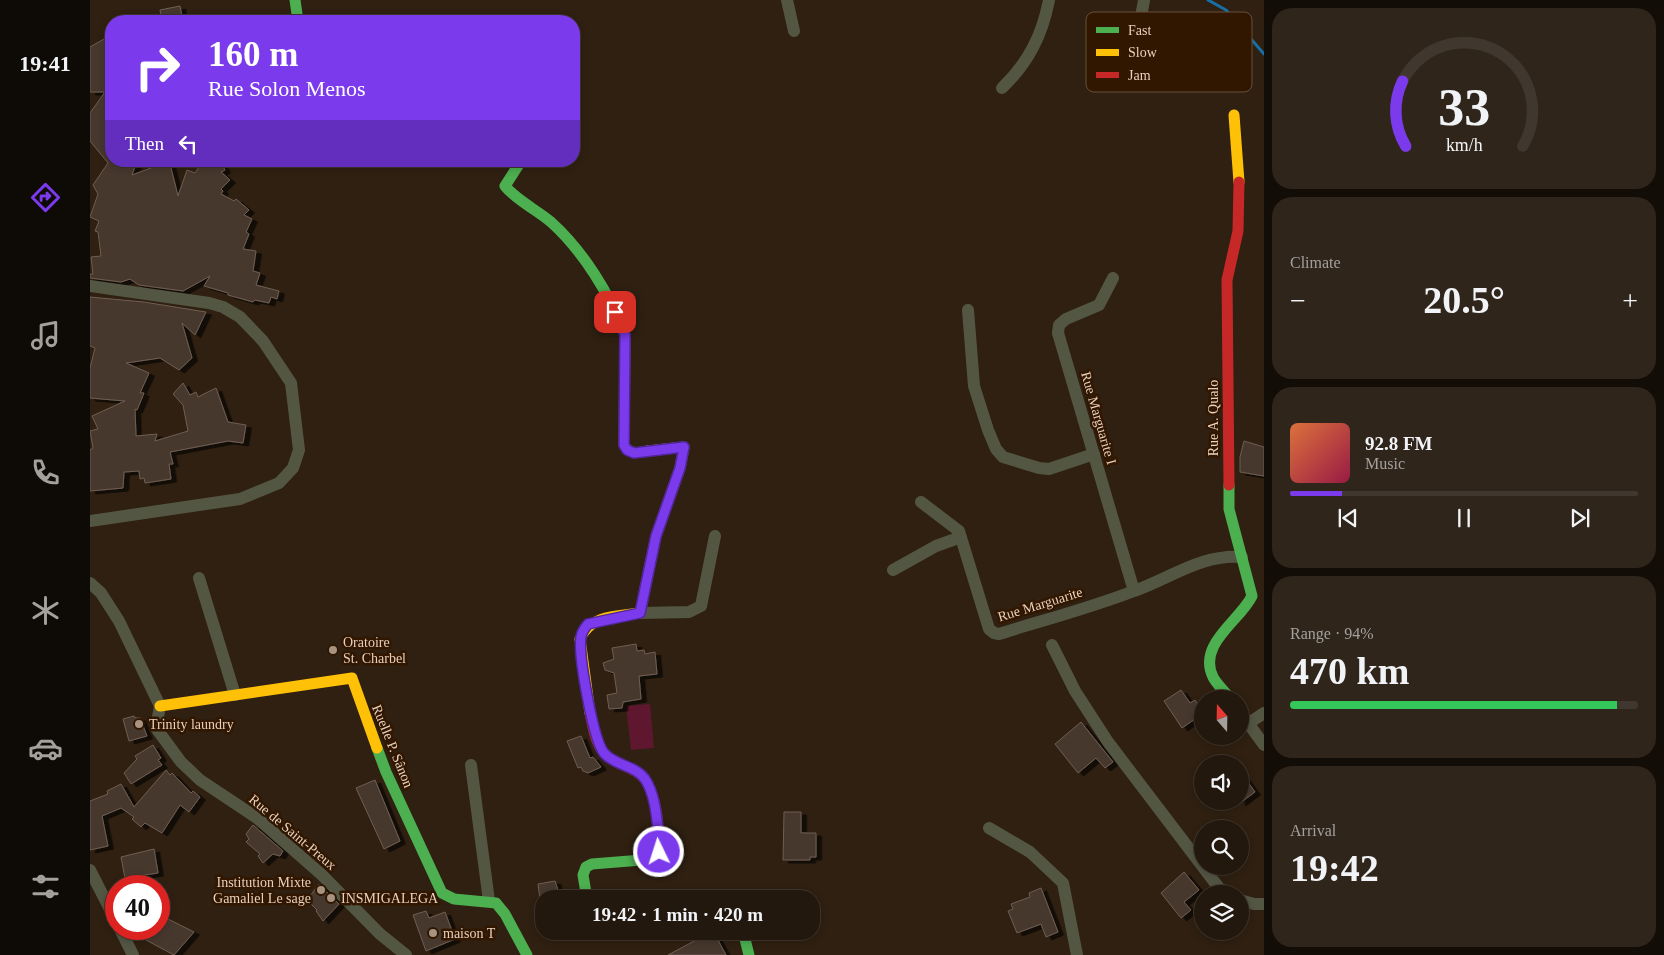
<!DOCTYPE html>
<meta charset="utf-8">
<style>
:root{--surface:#23180d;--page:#2f251b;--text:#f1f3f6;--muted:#a3a09d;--line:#40372e;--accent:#7c3aed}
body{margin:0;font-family:"Times New Roman",serif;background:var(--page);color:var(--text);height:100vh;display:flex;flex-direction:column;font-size:19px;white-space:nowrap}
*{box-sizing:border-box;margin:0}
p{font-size:16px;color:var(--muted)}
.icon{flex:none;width:28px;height:28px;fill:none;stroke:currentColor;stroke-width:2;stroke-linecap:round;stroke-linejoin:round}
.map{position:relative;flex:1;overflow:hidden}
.panel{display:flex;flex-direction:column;gap:8px;padding:8px;background:#130d07;width:400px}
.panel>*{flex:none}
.top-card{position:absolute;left:15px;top:15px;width:475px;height:152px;border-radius:20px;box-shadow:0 2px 8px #0003,0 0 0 1px var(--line);background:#7c3aed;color:#fff;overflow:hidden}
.needle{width:32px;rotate:340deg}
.tools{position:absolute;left:1104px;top:690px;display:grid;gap:10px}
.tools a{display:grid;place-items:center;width:55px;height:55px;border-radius:50%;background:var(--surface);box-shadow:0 2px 8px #0003,0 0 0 1px var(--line);font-size:25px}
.speed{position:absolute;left:15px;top:875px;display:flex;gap:10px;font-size:25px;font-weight:700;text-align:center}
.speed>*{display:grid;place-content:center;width:65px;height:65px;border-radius:50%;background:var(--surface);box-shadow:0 2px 8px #0003,0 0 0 1px var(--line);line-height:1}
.speed .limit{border:8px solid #d22;background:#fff;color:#111}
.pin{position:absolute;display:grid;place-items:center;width:42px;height:42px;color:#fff;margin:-21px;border-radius:10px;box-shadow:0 2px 8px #0006}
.me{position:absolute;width:55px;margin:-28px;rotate:356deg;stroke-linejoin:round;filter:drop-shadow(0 0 4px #0008)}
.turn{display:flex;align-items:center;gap:18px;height:105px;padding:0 20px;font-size:22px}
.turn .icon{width:65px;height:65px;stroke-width:2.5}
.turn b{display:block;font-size:35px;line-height:42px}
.then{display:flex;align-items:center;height:48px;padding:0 20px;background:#0003;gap:10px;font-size:19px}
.big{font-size:38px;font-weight:700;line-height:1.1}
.panel .card{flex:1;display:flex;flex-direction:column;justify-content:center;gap:8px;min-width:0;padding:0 18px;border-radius:20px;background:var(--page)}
.panel .dial{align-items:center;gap:0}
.dial svg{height:130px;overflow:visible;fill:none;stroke:var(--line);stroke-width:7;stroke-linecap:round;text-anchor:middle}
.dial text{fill:var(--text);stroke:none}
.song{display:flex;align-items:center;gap:15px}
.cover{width:60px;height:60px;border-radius:8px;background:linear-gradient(135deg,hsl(20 70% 55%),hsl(340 70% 35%))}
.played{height:5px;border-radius:2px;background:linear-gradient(90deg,var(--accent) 15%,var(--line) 15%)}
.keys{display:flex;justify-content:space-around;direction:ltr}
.heat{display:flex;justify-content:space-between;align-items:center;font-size:28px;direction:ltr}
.charge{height:8px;border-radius:4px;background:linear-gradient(90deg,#34c759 94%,var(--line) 0)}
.trip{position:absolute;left:445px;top:890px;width:285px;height:50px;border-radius:20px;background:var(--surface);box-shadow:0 2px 8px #0003,0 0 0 1px var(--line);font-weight:700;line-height:50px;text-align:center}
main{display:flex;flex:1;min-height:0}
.dock{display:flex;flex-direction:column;width:90px;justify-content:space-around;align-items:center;background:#0e0a05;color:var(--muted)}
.dock .icon{width:35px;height:35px}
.dock .on{color:var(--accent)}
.dock b{font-size:22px;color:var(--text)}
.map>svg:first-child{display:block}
</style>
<main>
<nav class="dock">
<b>19:41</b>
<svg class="icon on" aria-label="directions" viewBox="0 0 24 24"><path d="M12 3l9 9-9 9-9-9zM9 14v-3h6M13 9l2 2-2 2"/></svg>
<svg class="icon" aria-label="music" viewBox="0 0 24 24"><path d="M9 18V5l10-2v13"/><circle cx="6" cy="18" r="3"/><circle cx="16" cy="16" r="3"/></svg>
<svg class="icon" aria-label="phone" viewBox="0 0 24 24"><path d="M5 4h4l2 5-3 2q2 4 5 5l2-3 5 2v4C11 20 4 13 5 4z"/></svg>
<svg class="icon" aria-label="climate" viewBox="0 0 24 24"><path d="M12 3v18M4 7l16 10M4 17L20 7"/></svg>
<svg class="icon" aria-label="car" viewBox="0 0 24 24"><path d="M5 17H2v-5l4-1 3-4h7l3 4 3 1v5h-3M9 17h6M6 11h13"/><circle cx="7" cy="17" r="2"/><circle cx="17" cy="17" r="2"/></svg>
<svg class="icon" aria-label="filters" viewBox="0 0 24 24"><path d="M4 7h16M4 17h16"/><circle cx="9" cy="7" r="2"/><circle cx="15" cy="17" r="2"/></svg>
</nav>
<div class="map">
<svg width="1174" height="955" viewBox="0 0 1174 955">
<defs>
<filter id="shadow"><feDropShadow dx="5.5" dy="3" stdDeviation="0" flood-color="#0009"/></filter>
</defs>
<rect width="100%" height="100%" fill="#2f2011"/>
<path fill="#5f1730" d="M560,704L564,748L541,750L536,706Z"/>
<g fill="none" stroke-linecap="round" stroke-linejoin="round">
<path stroke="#1670a6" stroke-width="3" d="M1118,0L1136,10L1174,54"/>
</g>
<path fill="#47372d" stroke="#6f5e53" filter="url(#shadow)" d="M90,6L93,21H72L70,10Z
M21,35V161H47L42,175L69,165L68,161L80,164L88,196L97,170L105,173L113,161H130L135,170L131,172L140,180L131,189L133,191L131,194L144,201L146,199L159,210L154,215L162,219L156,232L159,234L153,249L166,251L163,271L170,273L166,285L189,291L187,299L181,297L179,303L165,300L163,302L138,295V293L114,286L120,276L93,291L49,285L40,279L31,282L0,278V274H3L1,257L11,256L8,232L5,231L9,221L0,217L8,194L3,185L18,163L0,141V113L15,92H0V47Z
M0,297L54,302L116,312L105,335L92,323L102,358L89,370L70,358L36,363L59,373L50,393H54L47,410L45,409L46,436L67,434L65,441L98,431L93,405L83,394L93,383L100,395L106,392L108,397L126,388L138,422L156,425L153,443L138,441L80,452L83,464H79L81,479L55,483L54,478L50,479L49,471L34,472L33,488L0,491V450L3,448L0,431L8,429L2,416L35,401L0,398V368L5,348L0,346Z
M1154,441L1174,447V476L1150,472V457Z
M546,644L547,651L554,650L555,654L565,652L567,674L549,676L551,699L533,702L532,708L519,709L517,695L527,693L524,673L515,670L513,663L524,659L522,648Z
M1091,690L1100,703L1105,700L1112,711V714L1092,728L1074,701Z
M44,716L45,718H50L57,736L39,741L33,719Z
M991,722L1023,762L1015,768L1006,758L988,773L965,744Z
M491,736L500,758L503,757L511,767L498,773L493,771L491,767L488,768L477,741Z
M63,745L71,758L68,760L72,765L41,784L34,773L47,759L45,756Z
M76,770L80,775L82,773L101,793L103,791L110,797L99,812L90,805L72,833L55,823L51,827L42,819L44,817L31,808L12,816L18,846L0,850V801L18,794L17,791L31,784L44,807Z
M1150,771L1165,792L1150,803Z
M285,780L310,841L294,849L266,788Z
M694,812H711V833H726V857H720V860H693Z
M163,825L193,851L190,856L183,854L173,863L168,856L170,854L156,842L159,839L156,834Z
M64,849L68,873L35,878L31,857Z
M1094,872L1109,890L1094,902L1101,910L1091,918L1071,893Z
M465,881L471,899H450L448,884Z
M229,884L249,904L233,921L226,911L227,910L217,900Z
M951,888L968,932L956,937L951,924L927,933L918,911L923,909L921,904L940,897L939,893Z
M336,911L339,918L355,912L365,939L336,951L323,915Z
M76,918L104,932L84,955L56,940L69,929Z
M623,931L636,955H578Z"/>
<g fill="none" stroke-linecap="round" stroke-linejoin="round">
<path stroke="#545644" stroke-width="12" d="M697,0L704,31
M1054,0C1051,20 1038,65 1059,78C1065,82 1074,83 1081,85
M912,88C938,63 952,36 959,0
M1023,278L1009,305L976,319L969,325L968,333L1044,591
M0,286L119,303L133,307L150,317L173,341L201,383L209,450L203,468L189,483L150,499L0,521
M878,310L884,386L898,430L906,449L913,457L949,468L959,469L1004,454
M831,502L869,531L899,629L904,633L909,634C954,620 1000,608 1044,591C1081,578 1111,554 1152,557
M803,570L846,546L871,537
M109,578L145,695
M0,583L11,593L29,621L70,706L66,728L91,762L110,780L167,818L232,875L290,934L316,955
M550,613L599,612L611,606L625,536
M962,645L985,691L1018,742L1129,888L1139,894
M1150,712L1174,745
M1159,723L1174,713
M381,765L399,901
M899,828L940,852L973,883L987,955
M0,870L26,921
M1150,900L1164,904H1174
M30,929L43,955"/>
<path stroke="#4caf50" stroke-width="11" d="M205,0L208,21
M431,161L415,186C426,200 447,210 461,222C493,251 520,294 535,335L534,445C540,455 548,453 558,451
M1139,485V509L1162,596C1150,621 1107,644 1123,677C1127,685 1135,691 1140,699
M287,748L296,772L352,893L364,899L406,903L415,914L437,955
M497,899L493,875L496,867L502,864L552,860
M653,931L659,955"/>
<path stroke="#ffc107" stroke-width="11" d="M1144,115L1149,182
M70,706L262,678L287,748
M500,713L490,639C500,615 527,616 550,613L566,536L590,468L594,447L558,451"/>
<path stroke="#c62828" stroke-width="11" d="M1139,485L1137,280L1148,231L1149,182
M500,713C503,726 505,742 514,753C524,765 543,766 553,777C566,792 573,839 565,856L552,860"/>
</g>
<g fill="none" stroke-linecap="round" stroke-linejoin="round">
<defs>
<path id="route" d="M525,312L531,322L535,335L534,445L537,450L544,453L594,447L590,468L566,536L550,613L498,624C494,629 492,631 491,637C488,655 503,739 514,753C525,766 545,765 555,779C567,797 567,826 570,846L569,852"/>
</defs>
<use href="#route" stroke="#51269a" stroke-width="12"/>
<use href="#route" stroke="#7c3aed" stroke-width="9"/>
</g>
<g fill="#a79381" stroke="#321700" stroke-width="2">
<circle cx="243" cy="650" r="5"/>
<circle cx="49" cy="724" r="5"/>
<circle cx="231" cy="890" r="5"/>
<circle cx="241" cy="898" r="5"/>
<circle cx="343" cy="933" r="5"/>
</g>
<g text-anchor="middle" stroke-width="5" stroke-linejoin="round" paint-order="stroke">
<g font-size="14" fill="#e8d1be" stroke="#321700">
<text transform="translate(1009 418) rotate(74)" y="5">Rue Marguarite I</text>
<text transform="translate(1123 418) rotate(-90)" y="5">Rue A. Qualo</text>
<text transform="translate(950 604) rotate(-17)" y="5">Rue Marguarite</text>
<text transform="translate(303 746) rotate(68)" y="5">Ruelle P. Sânon</text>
<text transform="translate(203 832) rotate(40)" y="5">Rue de Saint-Preux</text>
</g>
<g font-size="14" fill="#e8d1be" stroke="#321700" text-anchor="start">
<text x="253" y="647">Oratoire<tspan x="253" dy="16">St. Charbel</tspan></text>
<text x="59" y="729">Trinity laundry</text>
<text x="221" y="887" text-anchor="end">Institution Mixte<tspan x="221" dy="16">Gamaliel Le sage</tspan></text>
<text x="251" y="903">INSMIGALEGA</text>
<text x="353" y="938">maison T</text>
</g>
</g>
<rect x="996" y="12" width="166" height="80" rx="8" fill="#321700" stroke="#694f39" stroke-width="1"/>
<rect x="1006" y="27" width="23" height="6" fill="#4caf50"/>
<rect x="1006" y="49" width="23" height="7" fill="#ffc107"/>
<rect x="1006" y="72" width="23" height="6" fill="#c62828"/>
<g font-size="14" fill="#e8d1be">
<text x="1038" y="35">Fast</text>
<text x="1038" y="57">Slow</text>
<text x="1038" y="80">Jam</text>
</g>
</svg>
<div class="tools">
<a><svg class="needle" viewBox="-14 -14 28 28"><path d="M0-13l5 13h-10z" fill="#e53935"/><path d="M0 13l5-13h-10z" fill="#a3a09d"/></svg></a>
<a><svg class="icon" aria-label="sound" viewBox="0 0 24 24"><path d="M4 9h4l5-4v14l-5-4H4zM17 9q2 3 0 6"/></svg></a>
<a><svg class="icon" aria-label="search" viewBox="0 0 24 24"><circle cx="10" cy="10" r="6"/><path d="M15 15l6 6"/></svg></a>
<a><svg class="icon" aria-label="layers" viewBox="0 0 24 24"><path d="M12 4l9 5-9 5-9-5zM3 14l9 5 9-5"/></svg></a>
</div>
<div class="speed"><div class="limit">40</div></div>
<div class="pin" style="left:525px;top:312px;background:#d93025"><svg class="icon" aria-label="arrive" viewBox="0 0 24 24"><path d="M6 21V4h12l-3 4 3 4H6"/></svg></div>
<svg class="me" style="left:569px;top:852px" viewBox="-20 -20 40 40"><circle r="17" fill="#7c3aed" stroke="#fff" stroke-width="3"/><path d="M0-11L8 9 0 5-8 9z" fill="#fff"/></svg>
<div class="trip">19:42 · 1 min · 420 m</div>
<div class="top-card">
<div class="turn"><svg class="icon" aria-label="right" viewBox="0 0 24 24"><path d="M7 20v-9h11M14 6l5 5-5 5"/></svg><div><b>160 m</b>Rue Solon Menos</div></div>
<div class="then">Then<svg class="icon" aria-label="left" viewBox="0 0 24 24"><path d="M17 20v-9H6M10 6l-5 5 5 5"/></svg></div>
</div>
</div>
<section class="panel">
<div class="card dial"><svg viewBox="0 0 100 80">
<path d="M14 69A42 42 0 1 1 86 69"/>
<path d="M14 69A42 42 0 0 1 12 29" stroke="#7c3aed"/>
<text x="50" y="56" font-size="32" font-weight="700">33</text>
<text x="50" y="72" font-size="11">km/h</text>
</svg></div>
<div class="card"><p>Climate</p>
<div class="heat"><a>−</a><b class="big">20.5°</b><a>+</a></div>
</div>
<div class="card">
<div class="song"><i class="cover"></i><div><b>92.8 FM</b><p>Music</p></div></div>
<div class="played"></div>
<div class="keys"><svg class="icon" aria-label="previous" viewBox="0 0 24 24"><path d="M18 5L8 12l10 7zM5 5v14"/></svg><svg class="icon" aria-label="pause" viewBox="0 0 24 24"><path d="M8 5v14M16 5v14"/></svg><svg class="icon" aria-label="next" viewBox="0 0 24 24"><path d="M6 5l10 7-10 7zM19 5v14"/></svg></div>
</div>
<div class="card"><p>Range · 94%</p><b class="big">470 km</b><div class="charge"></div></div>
<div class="card"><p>Arrival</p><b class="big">19:42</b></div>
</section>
</main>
